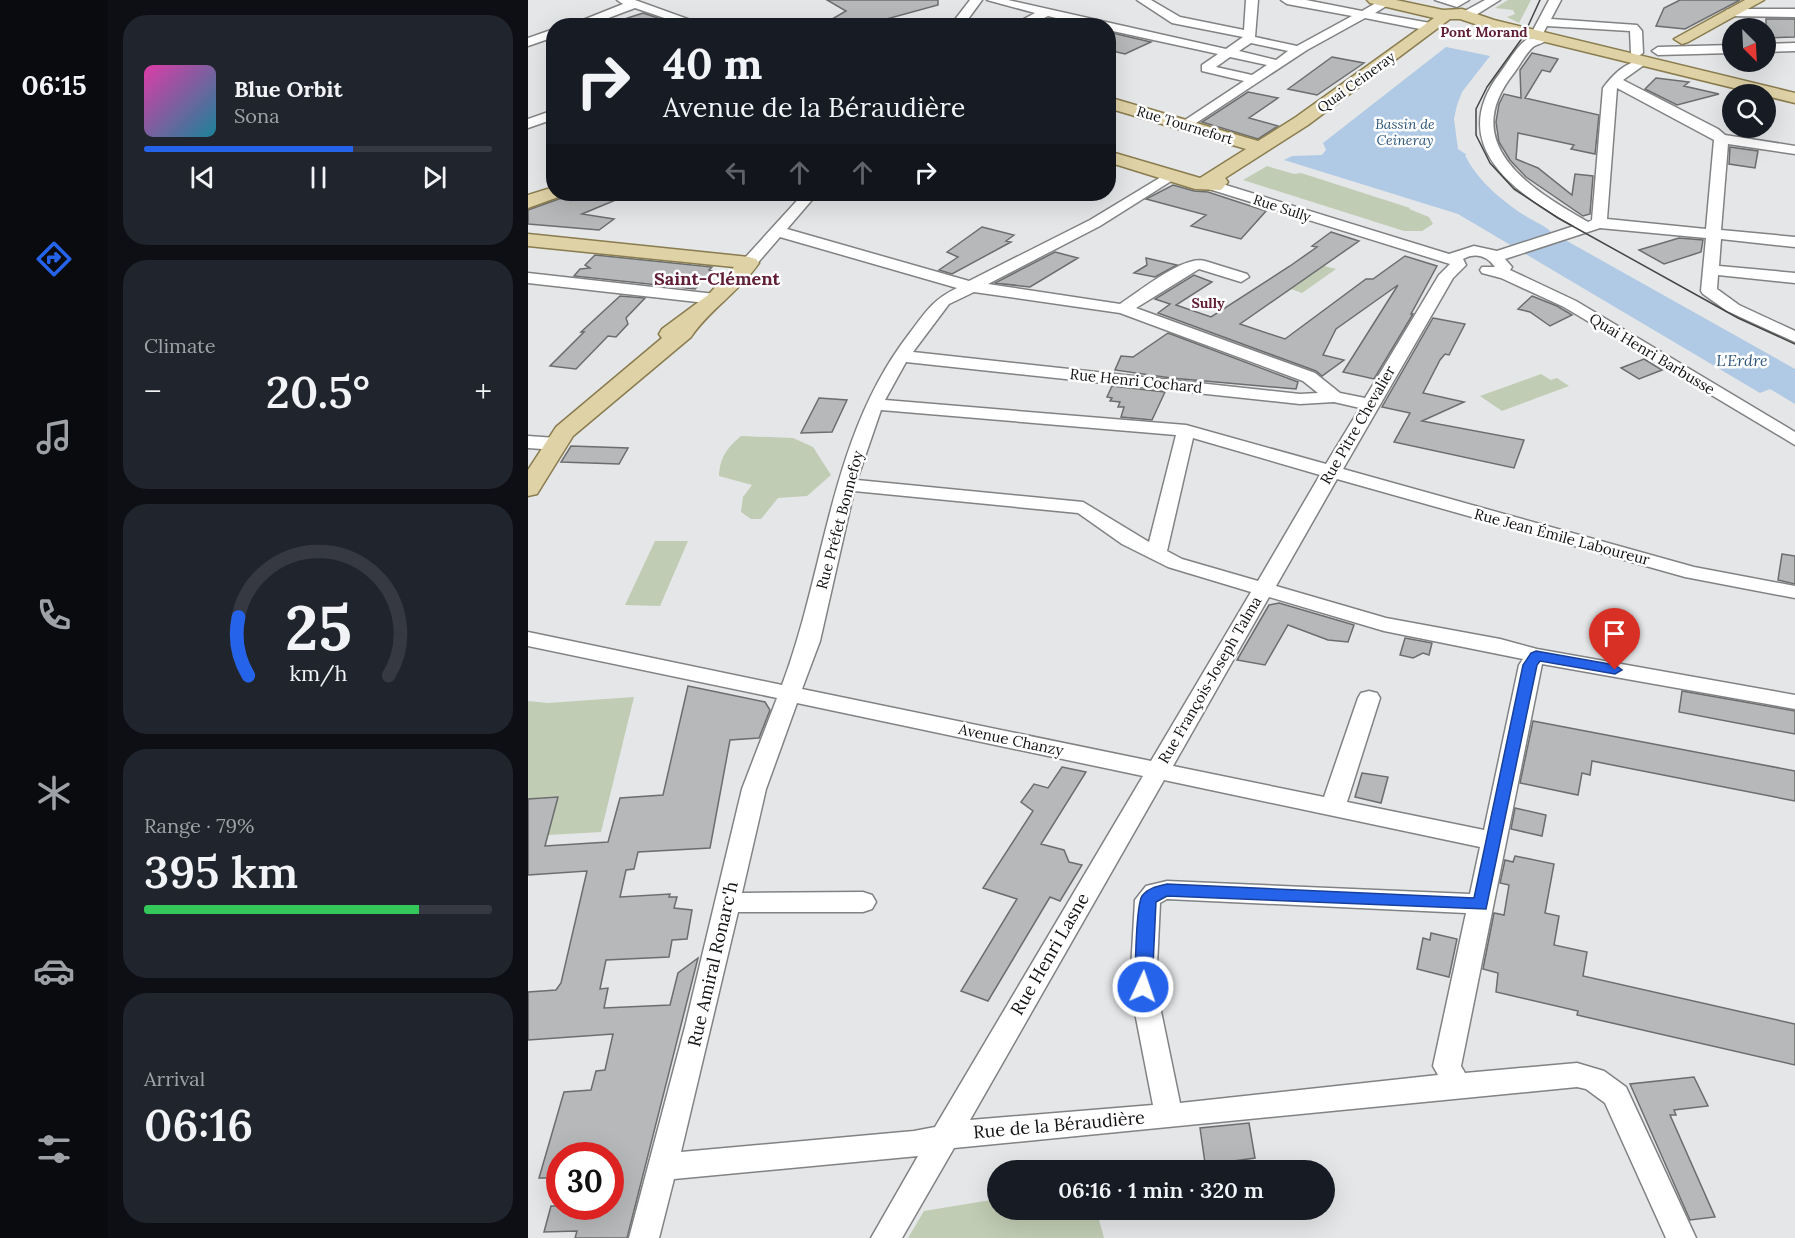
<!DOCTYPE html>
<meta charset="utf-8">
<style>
:root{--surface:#171b24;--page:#20242c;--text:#f1f3f6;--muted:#9ea1a6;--line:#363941;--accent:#2563eb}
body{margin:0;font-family:Lora,serif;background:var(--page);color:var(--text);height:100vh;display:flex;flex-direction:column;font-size:22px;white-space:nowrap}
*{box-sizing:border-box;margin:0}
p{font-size:20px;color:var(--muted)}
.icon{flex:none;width:33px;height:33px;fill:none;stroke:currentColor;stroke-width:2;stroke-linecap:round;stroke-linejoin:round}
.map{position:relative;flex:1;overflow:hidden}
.sheet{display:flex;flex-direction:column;gap:15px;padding:15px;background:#0d0f14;width:420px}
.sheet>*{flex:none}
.guide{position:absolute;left:18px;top:18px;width:570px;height:183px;border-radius:24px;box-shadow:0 6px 24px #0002;background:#171b24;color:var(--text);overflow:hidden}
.needle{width:39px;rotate:156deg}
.fabs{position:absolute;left:1194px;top:18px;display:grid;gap:12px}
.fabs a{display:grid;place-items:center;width:54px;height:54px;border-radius:50%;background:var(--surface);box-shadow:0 6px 24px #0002;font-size:30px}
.speed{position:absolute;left:18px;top:1142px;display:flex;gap:12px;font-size:30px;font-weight:700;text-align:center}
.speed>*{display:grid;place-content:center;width:78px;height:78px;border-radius:50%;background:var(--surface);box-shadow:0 6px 24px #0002;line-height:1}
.speed .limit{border:9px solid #d22;background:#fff;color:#111}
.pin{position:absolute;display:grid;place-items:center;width:51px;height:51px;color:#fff;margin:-62px -26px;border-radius:50% 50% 50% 0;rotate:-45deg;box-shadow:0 0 6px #0007}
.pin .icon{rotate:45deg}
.me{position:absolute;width:66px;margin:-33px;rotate:3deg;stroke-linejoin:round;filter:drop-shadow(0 0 4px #0008)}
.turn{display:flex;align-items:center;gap:21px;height:126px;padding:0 18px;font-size:27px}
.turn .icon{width:78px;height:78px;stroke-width:2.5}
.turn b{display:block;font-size:42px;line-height:51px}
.lanes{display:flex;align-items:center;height:57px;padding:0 18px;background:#0003;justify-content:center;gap:30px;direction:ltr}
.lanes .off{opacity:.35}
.big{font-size:45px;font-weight:600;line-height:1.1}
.sheet .tile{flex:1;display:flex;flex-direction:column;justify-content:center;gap:9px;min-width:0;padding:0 21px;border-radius:24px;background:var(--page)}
.sheet .dial{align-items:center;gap:0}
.dial svg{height:156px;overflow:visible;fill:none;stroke:var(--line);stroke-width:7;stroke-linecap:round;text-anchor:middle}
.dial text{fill:var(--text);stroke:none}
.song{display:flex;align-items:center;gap:18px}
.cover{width:72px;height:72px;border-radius:9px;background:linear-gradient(135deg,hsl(320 70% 55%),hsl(190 70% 35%))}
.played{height:6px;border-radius:3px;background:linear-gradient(90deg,var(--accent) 60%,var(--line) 60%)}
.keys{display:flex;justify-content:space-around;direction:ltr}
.heat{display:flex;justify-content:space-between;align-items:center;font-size:33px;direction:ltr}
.charge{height:9px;border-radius:4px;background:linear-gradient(90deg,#34c759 79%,var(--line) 0)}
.trip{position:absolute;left:459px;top:1160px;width:348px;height:60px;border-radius:30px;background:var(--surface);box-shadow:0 6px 24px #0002;font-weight:600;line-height:60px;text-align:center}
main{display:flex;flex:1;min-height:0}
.tabs{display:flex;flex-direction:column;width:108px;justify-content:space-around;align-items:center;background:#090b0e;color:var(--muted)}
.tabs .icon{width:42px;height:42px}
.tabs .on{color:var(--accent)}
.tabs b{font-size:27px;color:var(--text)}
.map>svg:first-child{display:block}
</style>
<main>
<nav class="tabs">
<b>06:15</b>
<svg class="icon on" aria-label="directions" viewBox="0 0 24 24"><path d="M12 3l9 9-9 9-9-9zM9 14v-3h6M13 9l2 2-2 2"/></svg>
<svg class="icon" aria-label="music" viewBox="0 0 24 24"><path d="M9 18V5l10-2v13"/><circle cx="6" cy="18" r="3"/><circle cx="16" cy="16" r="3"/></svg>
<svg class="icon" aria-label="phone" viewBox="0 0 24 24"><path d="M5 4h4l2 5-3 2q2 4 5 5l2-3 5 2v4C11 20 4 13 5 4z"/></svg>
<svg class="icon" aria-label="climate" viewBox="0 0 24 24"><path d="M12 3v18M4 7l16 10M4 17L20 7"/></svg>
<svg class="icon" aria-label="car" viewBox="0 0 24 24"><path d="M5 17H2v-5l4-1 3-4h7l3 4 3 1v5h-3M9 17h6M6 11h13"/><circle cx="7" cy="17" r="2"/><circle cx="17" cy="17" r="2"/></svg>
<svg class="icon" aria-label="filters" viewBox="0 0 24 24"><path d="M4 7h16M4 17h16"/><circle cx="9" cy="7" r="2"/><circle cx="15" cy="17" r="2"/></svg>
</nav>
<section class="sheet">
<div class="tile">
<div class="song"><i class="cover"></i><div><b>Blue Orbit</b><p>Sona</p></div></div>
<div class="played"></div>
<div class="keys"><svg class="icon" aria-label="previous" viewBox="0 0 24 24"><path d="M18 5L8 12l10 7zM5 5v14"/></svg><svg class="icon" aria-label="pause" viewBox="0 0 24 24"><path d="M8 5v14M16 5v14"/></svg><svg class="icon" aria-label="next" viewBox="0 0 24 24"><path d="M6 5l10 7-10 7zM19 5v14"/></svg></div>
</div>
<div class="tile"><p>Climate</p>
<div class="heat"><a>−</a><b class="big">20.5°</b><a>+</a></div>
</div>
<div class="tile dial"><svg viewBox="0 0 100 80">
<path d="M14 69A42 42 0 1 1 86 69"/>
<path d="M14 69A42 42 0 0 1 9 39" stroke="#2563eb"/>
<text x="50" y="56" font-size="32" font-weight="700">25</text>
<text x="50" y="72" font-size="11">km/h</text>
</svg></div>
<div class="tile"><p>Range · 79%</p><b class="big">395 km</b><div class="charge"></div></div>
<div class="tile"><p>Arrival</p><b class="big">06:16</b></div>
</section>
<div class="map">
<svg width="1267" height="1238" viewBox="0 0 1267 1238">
<rect width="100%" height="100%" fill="#e5e6e8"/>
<path fill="#c0ccb3" d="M980,0H1003L991,23L979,17L987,14L985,10L967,8Z
M739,166L766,174L773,173L882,208L881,209L901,217L905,224L894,231H876L715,180Z
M796,266L808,269L774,293L763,289Z
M1013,374L1023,380L1029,378L1041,386L974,411L952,396Z
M213,436L265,438L285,447L303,475L279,496L250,498L233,519H223L213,512L215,497L224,485L191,476C192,457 199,448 213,436Z
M127,541H160L132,606L97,605Z
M106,697L73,832L20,835L30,798L0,799V701L20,703Z
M469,1199L470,1209H568L576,1238H380L396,1211Z"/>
<path fill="#b0cae5" d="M918,47L962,56L934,92L929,105L926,119L930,149L939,155H937C949,180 973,200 996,215C1005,221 1018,226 1023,232L1267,369V404L1242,389L1232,393L930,214L756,160L764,156L794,155L798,150L795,143Z"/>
<path fill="#b7b8b9" stroke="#6c6d6e" stroke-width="1.5" d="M299,0H410V5L344,23L294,25L318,11Z
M1152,0H1212L1157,29L1128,26L1136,8Z
M115,13L151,25V26H85L84,23Z
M1238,19H1267V37L1238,38Z
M580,32L623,42L597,54L580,50Z
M1004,53L1030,59L1022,72L1014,70L997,98L1071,115L1067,154L1043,149L1046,145L990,133L988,159L1010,168L1044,195L1047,174L1065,176L1062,214L1055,216L998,177L982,160L971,142L968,122L971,104L976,94L993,98L992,70Z
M804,57L836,63L789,95L760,89Z
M1128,78L1161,82L1156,86L1191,94L1149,105L1117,89Z
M720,92L750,98L721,118L750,126L730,139L674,122Z
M1202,147L1230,151L1227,168L1201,164Z
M645,185L666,191L680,192L738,211L713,239L663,226L678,215L618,199Z
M36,194H102L54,214L86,219L71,230L0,224V210L34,198Z
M454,227L486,235L478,241L483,242L424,274L411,270L430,257L419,252Z
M803,232L831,241L712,324L757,339L838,279H845L877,256L909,266L883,314H885L846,379L815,372L870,285L808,329L795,355L816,360L794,376L788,371L630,313L642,304L627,299L666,275L684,282L648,305L683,317L762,266L789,247L784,246Z
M1151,238L1175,240L1173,252L1136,264L1111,250Z
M527,252L550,258L502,287L467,283Z
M67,255L184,267L181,270L184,271L167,289L46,276L52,269L62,268L57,265Z
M618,258L649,265L627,277L606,273L619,265Z
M92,296L117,298L98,318L100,324L88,337L80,336L48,369L22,366L56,332H53Z
M1004,296L1029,306L1044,315L1022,326L1002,312L990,309Z
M905,318L937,324L921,355L917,354L912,360L895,393L936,402L894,421L996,440L986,468L866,442L882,413L854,407Z
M640,333L770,382L768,389L643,378L587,370L593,356L605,357Z
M1116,359L1134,370L1111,379L1093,368Z
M584,386L637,392L624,420L593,417L596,407H590L592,402L582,401L584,398L579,397Z
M291,398L319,400L304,432L273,433Z
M43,446L100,448L91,464L33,462Z
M1254,554L1267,556V584L1250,580Z
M751,603L826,625L820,642L800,640L760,625L737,665L709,660L741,605Z
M877,638L904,643L901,655L895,653L885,658L872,655Z
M160,686L237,702L242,710L231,738L202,740L182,848L110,852L106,869L98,870L92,897L142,894L141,897H149L146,908L164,910L159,939L144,940L141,957L78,960L72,989L80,988L76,1008L142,1005L150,973L170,958L99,1238H47L49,1231L16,1232L23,1206H82V1155H32V1178H11L36,1092L63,1090L68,1071L77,1070L85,1034L0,1040V992L28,990L33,983L59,871L0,875V799L30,797L17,846L80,842L92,798L135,795Z
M1154,691L1267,711V734L1151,712Z
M1005,721L1267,771V801L1064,761L1062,775L1054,773L1050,795L992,783Z
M534,767L558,772L513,844L536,850L541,862L554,865L532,901L522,897L460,1001L433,991L489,899L455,888L505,811L493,802L506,784L520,788Z
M834,773L860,777L853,803L827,797Z
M987,808L1018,815L1014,836L983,829Z
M987,856L1026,864L1017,913L1031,916L1026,945L1059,952L1055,976L1267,1024V1065L1049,1015L1050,1011L968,992L970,973L955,969L966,913L976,915L981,885L972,883L977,860L985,862Z
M903,933L929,939L921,977L889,969L895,938L902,940Z
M1166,1077L1180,1106L1146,1110L1148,1115H1142L1187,1217L1162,1220L1102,1084Z
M721,1123L727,1158L706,1161L708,1170H678L672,1128Z"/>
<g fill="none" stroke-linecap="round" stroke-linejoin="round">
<defs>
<path id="minor" d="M89,0H107L179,26H160L107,8L59,26H40L95,4Z
M442,0H454L435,26H422Z
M459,0H480L698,49L715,37L644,23L609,0H623L652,17L716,30L718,0H730L727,37L769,46L824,16L759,4L753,0H778L834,11L853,0H868L847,13L902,23L908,27L902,31L837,18L779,50L659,129L652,125L654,122L716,81L674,71V65L690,54L580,30V26H561L520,16L500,26H483L507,13ZM723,43L760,51L748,60L711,51ZM702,57L739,65L724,75L688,67Z
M907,0H941L929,7Z
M957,0H972L943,18H935V12Z
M1021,0H1033L1023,19L1109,25L1114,31L1115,53L1109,57L1103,53L1102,31L1019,26L1013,37H1005L1003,34Z
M1202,9H1267V17L1198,16V10Z
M26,29V37L0,46V38Z
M1011,37L1017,41C1014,44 1009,44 1005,47C998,53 992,65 986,73C929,144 1002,189 1060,222L1064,220L1075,88C1083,77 1099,59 1114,62L1116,65L1095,80L1190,129L1197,135L1267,146V154L1200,144L1193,230L1267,237V247L1193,239L1191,266L1267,273V283L1190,275L1189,289L1211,305L1267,331V342L1199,311L1175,294L1173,291L1178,238L1072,228L977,259L984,267L982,270L1048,301L1267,432V445L1036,307L973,278L954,273L952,270L954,267H967C959,256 948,252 935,259L938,265L925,278L815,469L1166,567L1267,586V598L1157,577L809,479L748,586L858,618L972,639L1009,649L1267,695V709L1014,664L933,1066L937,1073L1049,1063L1076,1071L1098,1087L1168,1238H1138L1077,1103L1058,1089L1049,1087L426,1148L374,1238H343L390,1156L146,1179L131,1238H101L157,1027L214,789L249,698L0,646V632L254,685C298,568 302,436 381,334C397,313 404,300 429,288L252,237L227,266H215L213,263L215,260L275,194H289L259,229L441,281L562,220L643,171L650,175L648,178L572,226L460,284L592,304C611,292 655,255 677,261L719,274L721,277L713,282L671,269L608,308L787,373L812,393L837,398L911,275L922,264L681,189L679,186L686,182L691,183L921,254L946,246L969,251L1046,226C987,193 917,145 972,73C979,64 988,47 998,40C1001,38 1007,38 1011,37ZM1089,88L1186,140L1178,229L1079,219ZM446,292L592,313L775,381L790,393L772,394L385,352L421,304ZM378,362L772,404L806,402L832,408L798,464L658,425L357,400ZM353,410L648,435L621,542L555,502L329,480ZM665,438L792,475L730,581L654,559L639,551ZM326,491L550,513L594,544L640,567L723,592L623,761L274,689L292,641ZM741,597L856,631L995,659L991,665L956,830L819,802L852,698L849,693L841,691L833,693L830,698L796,797L645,766ZM269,703L615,776L407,1127L386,1131L153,1152L210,912H335L344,909L348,902L344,895L335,892L214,893L238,789ZM636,780L952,847L942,894L639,881L618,886L607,900L602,987L625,1105L442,1120ZM639,899L938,913L905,1066L910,1075L652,1103L628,987L632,903Z
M1267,43V51L1238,52V44Z
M1204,45V53L1130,55L1124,51L1130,47Z
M26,110V119L0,128V119Z
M0,273L187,294L195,299L187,304L0,283Z
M0,436L28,438L37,444L28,450L0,448Z"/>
<path id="major" d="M839,0H868L915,10L934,9L966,20L1267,93V103L956,27L932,19H922L780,125L697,178L700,182L693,190L667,189L580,162V151L672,178L718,149L580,108V97L730,141L768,117L906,18L842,3Z
M1217,0H1236L1160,42L1154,44L1146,39Z
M26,187V194H34L33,196L0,208V195Z
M0,234L221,257L228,259L231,263C212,291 181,310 163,337L45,436L9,494L0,496V470L28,427L134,338L131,334L134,329L180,295L206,267L0,246Z"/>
</defs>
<use href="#minor" stroke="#818283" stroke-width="3"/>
<use href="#major" stroke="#897c4e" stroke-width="3"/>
<use href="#minor" fill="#fff" fill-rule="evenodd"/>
<use href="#major" fill="#dfd2a7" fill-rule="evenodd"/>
<path stroke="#444545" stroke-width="1.5" d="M1012,0L995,37L959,87L948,109V135L962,163L986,189L1030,218L1210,318L1267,344"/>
</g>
<path fill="#2563eb" stroke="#184099" stroke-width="1.5" d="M1008,651L1087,665L1094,670L1087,674L1012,661L1009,665L958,909L639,896L628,902L624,987L621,992H609L607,987C607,972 608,905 614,896C620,888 630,886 639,884L946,898L995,665L1003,653Z"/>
<g text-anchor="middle" stroke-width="5" stroke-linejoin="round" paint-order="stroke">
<g font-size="14" font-weight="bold" fill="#611e37" stroke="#fff">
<text x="956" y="37">Pont Morand</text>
<text x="680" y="308">Sully</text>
</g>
<g font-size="14" fill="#121313" stroke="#fff">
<text transform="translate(828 82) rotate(-36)" y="5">Quai Ceineray</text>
<text transform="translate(657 125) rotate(17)" y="5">Rue Tournefort</text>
<text transform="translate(754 208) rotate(18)" y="5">Rue Sully</text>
</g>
<g font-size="14" font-style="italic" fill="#30587d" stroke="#fff">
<text x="877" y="129">Bassin de<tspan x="877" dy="16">Ceineray</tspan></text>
</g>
<g font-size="15" fill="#121313" stroke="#fff">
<text transform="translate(1124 354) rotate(31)" y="5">Quai Henri Barbusse</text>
<text transform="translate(608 381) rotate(6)" y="5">Rue Henri Cochard</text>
<text transform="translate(830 425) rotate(-60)" y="5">Rue Pitre Chevalier</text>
<text transform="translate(312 520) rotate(-75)" y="5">Rue Préfet Bonnefoy</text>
<text transform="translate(1034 537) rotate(15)" y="5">Rue Jean Émile Laboureur</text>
<text transform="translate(682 680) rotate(-60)" y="5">Rue François-Joseph Talma</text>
<text transform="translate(483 740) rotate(12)" y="5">Avenue Chanzy</text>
</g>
<g font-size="16" font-style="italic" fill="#30587d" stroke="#fff">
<text x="1214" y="366">L'Erdre</text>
</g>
<g font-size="18" font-weight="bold" fill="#611e37" stroke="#fff">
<text x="189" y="285">Saint-Clément</text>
</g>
<g font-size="18" fill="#121313" stroke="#fff">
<text transform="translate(522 954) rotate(-60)" y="6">Rue Henri Lasne</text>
<text transform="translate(185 964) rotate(-77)" y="6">Rue Amiral Ronarc'h</text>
<text transform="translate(531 1125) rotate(-5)" y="6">Rue de la Béraudière</text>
</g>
</g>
</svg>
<div class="fabs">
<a><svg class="needle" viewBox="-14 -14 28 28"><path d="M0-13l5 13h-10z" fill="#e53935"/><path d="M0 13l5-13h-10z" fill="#9ea1a6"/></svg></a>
<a><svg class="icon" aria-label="search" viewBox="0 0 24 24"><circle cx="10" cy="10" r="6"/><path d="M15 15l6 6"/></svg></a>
</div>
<div class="speed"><div class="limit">30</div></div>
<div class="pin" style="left:1087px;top:670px;background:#d93025"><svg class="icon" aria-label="arrive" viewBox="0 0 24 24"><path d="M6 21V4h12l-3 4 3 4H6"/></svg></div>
<svg class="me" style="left:615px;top:987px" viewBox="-20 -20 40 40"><circle r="17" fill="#2563eb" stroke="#fff" stroke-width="3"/><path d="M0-11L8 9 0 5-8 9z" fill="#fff"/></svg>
<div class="trip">06:16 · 1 min · 320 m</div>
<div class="guide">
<div class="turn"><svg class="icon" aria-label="right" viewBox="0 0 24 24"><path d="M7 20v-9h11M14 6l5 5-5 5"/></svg><div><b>40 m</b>Avenue de la Béraudière</div></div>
<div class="lanes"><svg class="icon off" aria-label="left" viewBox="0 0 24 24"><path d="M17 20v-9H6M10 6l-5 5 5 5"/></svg><svg class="icon off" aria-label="ahead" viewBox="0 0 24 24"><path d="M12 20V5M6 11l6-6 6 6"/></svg><svg class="icon off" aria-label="ahead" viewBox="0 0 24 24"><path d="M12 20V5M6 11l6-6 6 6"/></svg><svg class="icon" aria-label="right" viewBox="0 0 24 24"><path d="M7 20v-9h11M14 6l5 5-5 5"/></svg></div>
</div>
</div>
</main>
